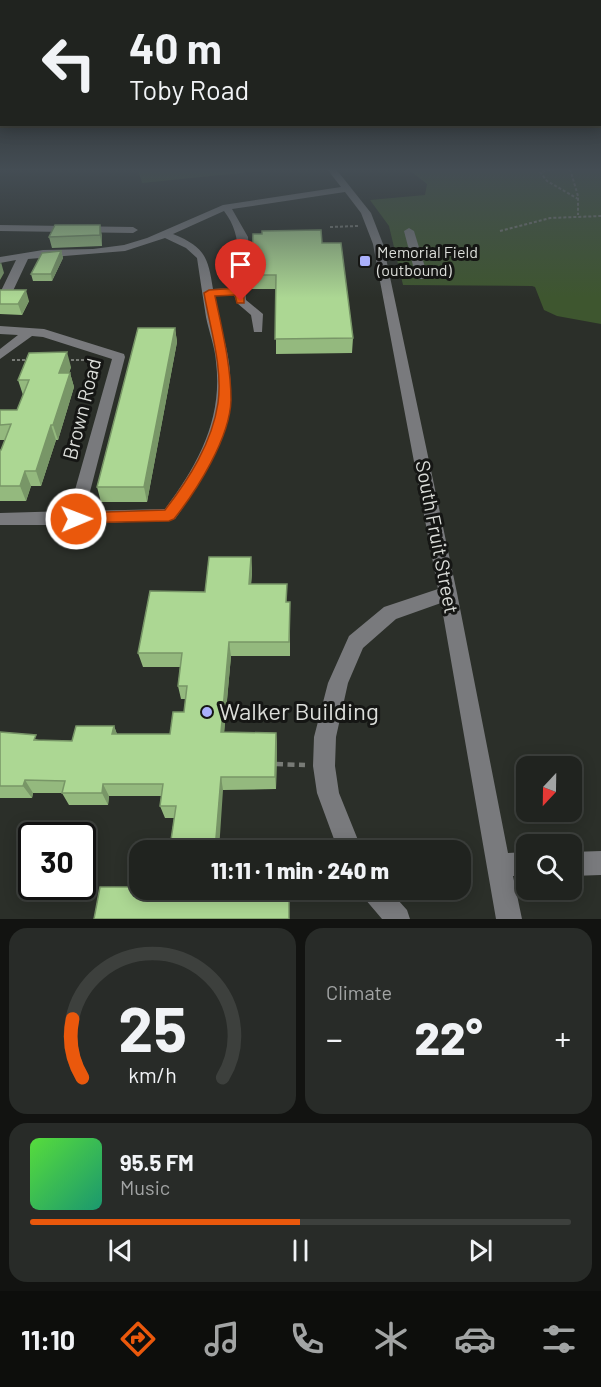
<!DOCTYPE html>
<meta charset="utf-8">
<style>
:root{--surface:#20231f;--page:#282b28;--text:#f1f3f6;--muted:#a2a4a4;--line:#3d403d;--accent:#ea580c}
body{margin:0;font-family:Barlow,sans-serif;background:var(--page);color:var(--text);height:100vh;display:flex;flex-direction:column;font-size:22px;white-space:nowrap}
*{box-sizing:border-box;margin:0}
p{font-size:20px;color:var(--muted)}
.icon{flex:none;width:33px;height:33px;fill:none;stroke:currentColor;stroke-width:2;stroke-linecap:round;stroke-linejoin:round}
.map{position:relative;height:919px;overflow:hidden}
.side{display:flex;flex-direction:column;gap:9px;padding:9px;background:#121311;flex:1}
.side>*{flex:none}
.top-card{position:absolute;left:0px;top:0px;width:602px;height:126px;box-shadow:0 3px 15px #0003,0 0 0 2px var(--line);background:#20231f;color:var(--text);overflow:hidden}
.needle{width:39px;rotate:202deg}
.fabs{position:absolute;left:516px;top:756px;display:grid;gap:12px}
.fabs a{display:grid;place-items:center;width:66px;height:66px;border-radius:12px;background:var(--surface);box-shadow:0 3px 15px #0003,0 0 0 2px var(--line);font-size:30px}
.speed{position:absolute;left:18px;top:822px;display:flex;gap:12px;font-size:30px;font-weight:700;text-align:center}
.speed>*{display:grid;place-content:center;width:78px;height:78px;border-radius:50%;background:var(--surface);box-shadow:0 3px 15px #0003,0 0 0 2px var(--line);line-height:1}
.speed .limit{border:3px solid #111;border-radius:9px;background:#fff;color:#111}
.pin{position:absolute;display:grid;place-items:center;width:51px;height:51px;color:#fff;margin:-62px -26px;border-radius:50% 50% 50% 0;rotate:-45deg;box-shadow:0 0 6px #0007}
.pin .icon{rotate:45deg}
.me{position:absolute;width:66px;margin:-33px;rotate:89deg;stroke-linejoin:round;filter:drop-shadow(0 0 4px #0008)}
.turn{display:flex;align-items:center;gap:21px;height:126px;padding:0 30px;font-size:27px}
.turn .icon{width:78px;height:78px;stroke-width:2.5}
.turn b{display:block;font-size:42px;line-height:51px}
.big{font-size:45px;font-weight:800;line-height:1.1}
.side .card{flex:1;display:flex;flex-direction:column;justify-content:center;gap:9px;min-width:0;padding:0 21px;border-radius:18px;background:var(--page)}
.side .dial{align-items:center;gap:0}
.dial svg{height:156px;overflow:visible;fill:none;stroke:var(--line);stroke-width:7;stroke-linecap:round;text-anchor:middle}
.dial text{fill:var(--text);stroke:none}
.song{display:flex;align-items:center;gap:18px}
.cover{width:72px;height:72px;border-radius:9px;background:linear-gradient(135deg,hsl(110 70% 55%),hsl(160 70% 35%))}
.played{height:6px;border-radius:3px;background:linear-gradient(90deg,var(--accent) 50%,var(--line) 50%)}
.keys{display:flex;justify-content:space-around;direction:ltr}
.heat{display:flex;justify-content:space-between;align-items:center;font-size:33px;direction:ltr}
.side .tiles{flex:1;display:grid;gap:9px;grid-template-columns:1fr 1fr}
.card:last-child{grid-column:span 2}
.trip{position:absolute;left:129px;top:840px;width:342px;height:60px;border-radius:18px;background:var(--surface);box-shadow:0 3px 15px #0003,0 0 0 2px var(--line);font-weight:800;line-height:60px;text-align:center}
.tabs{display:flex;height:96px;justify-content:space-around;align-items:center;background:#0d0e0c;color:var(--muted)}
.tabs .icon{width:42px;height:42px}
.tabs .on{color:var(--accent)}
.tabs b{font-size:27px;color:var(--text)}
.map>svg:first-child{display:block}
</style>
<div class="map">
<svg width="601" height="919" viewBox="0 0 601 919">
<rect width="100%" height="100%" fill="#2b2f29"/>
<path fill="#3e562f" d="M138,169H269L270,170L142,183Z
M408,169H601V324L557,316L544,310L535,287L532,286L403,285L389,226L370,200L425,195L427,184Z"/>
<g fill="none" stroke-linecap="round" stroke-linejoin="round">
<path stroke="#787b76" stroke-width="2" stroke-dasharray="3 2" stroke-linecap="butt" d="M555,169L540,172L547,181L578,199
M570,169L578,196V215
M330,227L358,226
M500,231L550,218L601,216
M12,360H30
M66,360H87"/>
<path stroke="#787b76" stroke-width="4.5" stroke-dasharray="7 4.5" stroke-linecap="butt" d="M276,764L305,765"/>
<path fill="#797a7d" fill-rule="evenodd" d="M327,169H336L371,213L383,244L457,593L508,853L526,852V876H513L522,919H496L441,603L396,619L363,648L348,683L336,737L335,766L339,793L362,850H338L317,793L313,766L314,737L328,683L349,636L384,607L438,589L373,244L361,213L345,192L232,209L248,237L249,256L245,291L246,300L263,314L262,332H254L251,315L237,303L234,295L214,296C218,319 226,341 229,363C237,423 209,472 175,519L76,525H0V513L69,511L112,359L43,337L32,336L0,359V349L18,335L0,334V326L44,329L124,354L125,357L85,511L165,509C198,465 223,419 216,362C215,347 209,332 206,317C203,298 200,278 197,258L186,248L165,238L125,251L28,259L12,293L6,296L0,293L16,260L0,263V257L43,250L93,249L124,245L147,238L223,205L341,187ZM224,211C243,236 238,259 234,288L213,289C208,257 205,247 173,234Z
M0,225L133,227L138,230L133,233L0,231Z
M409,228L414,231L428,277L426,279H418L416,277L404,231Z
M601,851V875L572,876V852Z
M362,890H389L407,910L410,919H382L365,899Z"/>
</g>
<path fill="#94b97e" d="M102,235V246L52,248L49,237Z
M322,243L353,338L352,353L276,354V289H251V275Z
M61,251L63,258L52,281H33L31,274Z
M0,290L29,301L22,315L0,314Z
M175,328L177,342L147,502H101L97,487Z
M71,367L69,373H70L74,387L58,440H56L41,486H31L26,501H0V450H1L5,440H0V410H17L23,395L18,380Z
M251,557L252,572L251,584L287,602H290V656H231L224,732L276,733L277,746L276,789L223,790L171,840L174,818H165L160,806L162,796H109L108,805H69L62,793H33L32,798H0V732L39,740L72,741L114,726L117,734H170L184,712L186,699H181L178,686L180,667H143L138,653L205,592Z"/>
<path fill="#789667" d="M100,225L102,235V246L100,235Z
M61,251L63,258L52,281L51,274Z
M1,262L4,273L0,280V264Z
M26,290L29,301L22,315L18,304Z
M175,328L177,342L147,502L144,487Z
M67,352L71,367L64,388L59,373Z
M70,373L74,387L58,440L53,425Z
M51,425L56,440L41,486L36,471Z
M25,471L31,486L26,501L20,486Z
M251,557L252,572L250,599L249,584Z
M229,642L231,656L223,746L221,732Z
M114,726L119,740L112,734Z
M276,733L277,746L276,789L275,777Z
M221,777L223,790L219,850H215Z
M25,780L33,793L32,798L23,786Z
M103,784L109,796L108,805L102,793Z
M212,890H215L214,905L211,895Z"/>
<path fill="#acd793" stroke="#789667" stroke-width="1.5" d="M55,225H100V235L49,237Z
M321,230L322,243H341L353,338L275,339L276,275H251L253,234H262V231Z
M61,251L51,274H31L42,253Z
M0,290H26L18,304H0Z
M138,328H175L144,487H97Z
M67,352L59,373H70L53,425H51L36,471H25L20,486H0V450H1L11,424L0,425V410H17L29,380H18L29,353Z
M209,557H251L249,584H287L286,602H290L289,642H229L221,732L276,733L275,777H221L215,850H157L159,840H171L176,806H160L163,784H103L102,793H62L65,781L25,780L23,786H0V732L36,735L34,740L72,741L76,726H114L112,734H170L173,712H184L187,686H178L182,653H138L150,591L205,592Z
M100,887H140V890H212L211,895H289V919H94Z"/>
<linearGradient id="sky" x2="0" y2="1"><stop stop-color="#181a17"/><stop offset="0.57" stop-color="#444d54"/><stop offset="1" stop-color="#444d54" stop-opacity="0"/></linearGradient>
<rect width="601" height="298" fill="url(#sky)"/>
<path fill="#ea580c" stroke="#983908" stroke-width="1.5" d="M239,288L244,291V303H237L235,295L215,296C222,330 231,365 231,400C230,438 197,490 174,519L169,521L71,523L68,519L71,515L76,513L165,510C189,479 212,443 218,403C223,367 210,328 204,293L209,290Z"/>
<g fill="#aab0fb" stroke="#151614" stroke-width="2">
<rect x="359" y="255" width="12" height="12" rx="3"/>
<circle cx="207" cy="712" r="6"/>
</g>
<g text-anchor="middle" stroke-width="6" stroke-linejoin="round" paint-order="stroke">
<g font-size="16" fill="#dcdeda" stroke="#151614" text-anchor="start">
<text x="377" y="258">Memorial Field<tspan x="377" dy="18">(outbound)</tspan></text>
</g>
<g font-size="20" fill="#dcdeda" stroke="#151614">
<text transform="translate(82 409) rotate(-76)" y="7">Brown Road</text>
<text transform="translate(437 537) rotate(79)" y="7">South Fruit Street</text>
</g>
<g font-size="24" fill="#dcdeda" stroke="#151614" text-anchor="start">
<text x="219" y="720">Walker Building</text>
</g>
</g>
</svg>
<div class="fabs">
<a><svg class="needle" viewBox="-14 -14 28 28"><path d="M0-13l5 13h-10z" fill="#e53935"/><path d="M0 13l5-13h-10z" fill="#a2a4a4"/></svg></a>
<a><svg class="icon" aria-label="search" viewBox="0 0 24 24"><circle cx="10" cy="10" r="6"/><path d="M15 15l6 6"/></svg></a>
</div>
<div class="speed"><div class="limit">30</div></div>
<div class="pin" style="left:241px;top:301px;background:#d93025"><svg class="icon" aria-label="arrive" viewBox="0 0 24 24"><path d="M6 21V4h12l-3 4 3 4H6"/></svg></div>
<svg class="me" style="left:76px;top:519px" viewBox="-20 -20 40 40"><circle r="17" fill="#ea580c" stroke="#fff" stroke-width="3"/><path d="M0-11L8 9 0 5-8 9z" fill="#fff"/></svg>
<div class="trip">11:11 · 1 min · 240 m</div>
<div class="top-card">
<div class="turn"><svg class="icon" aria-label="left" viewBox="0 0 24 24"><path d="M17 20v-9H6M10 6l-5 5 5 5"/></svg><div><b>40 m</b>Toby Road</div></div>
</div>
</div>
<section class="side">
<div class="tiles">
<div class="card dial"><svg viewBox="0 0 100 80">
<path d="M14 69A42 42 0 1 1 86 69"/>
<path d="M14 69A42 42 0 0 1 9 39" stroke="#ea580c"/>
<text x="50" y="56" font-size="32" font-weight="700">25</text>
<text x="50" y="72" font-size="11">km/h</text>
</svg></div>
<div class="card"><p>Climate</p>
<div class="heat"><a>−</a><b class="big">22°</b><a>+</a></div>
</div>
<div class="card">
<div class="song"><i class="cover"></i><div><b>95.5 FM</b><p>Music</p></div></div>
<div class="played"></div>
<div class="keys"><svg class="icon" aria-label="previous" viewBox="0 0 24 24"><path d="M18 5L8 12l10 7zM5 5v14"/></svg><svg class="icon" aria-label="pause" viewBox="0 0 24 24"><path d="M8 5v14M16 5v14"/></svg><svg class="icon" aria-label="next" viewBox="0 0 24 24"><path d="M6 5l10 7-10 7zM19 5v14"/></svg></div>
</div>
</div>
</section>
<nav class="tabs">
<b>11:10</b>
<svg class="icon on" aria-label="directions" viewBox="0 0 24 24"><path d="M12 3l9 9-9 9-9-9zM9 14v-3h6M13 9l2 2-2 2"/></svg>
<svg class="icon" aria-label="music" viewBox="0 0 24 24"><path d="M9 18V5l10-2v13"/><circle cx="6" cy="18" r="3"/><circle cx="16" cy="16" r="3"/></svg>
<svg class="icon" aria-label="phone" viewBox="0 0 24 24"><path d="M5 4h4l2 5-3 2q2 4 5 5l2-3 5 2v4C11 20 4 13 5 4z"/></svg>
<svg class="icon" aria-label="climate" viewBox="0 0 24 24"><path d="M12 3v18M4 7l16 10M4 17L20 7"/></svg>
<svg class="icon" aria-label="car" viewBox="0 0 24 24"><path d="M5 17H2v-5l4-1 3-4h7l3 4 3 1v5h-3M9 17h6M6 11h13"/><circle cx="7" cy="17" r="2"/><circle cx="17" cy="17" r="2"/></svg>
<svg class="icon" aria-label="filters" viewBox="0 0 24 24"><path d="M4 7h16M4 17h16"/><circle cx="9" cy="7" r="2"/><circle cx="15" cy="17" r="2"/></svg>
</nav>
